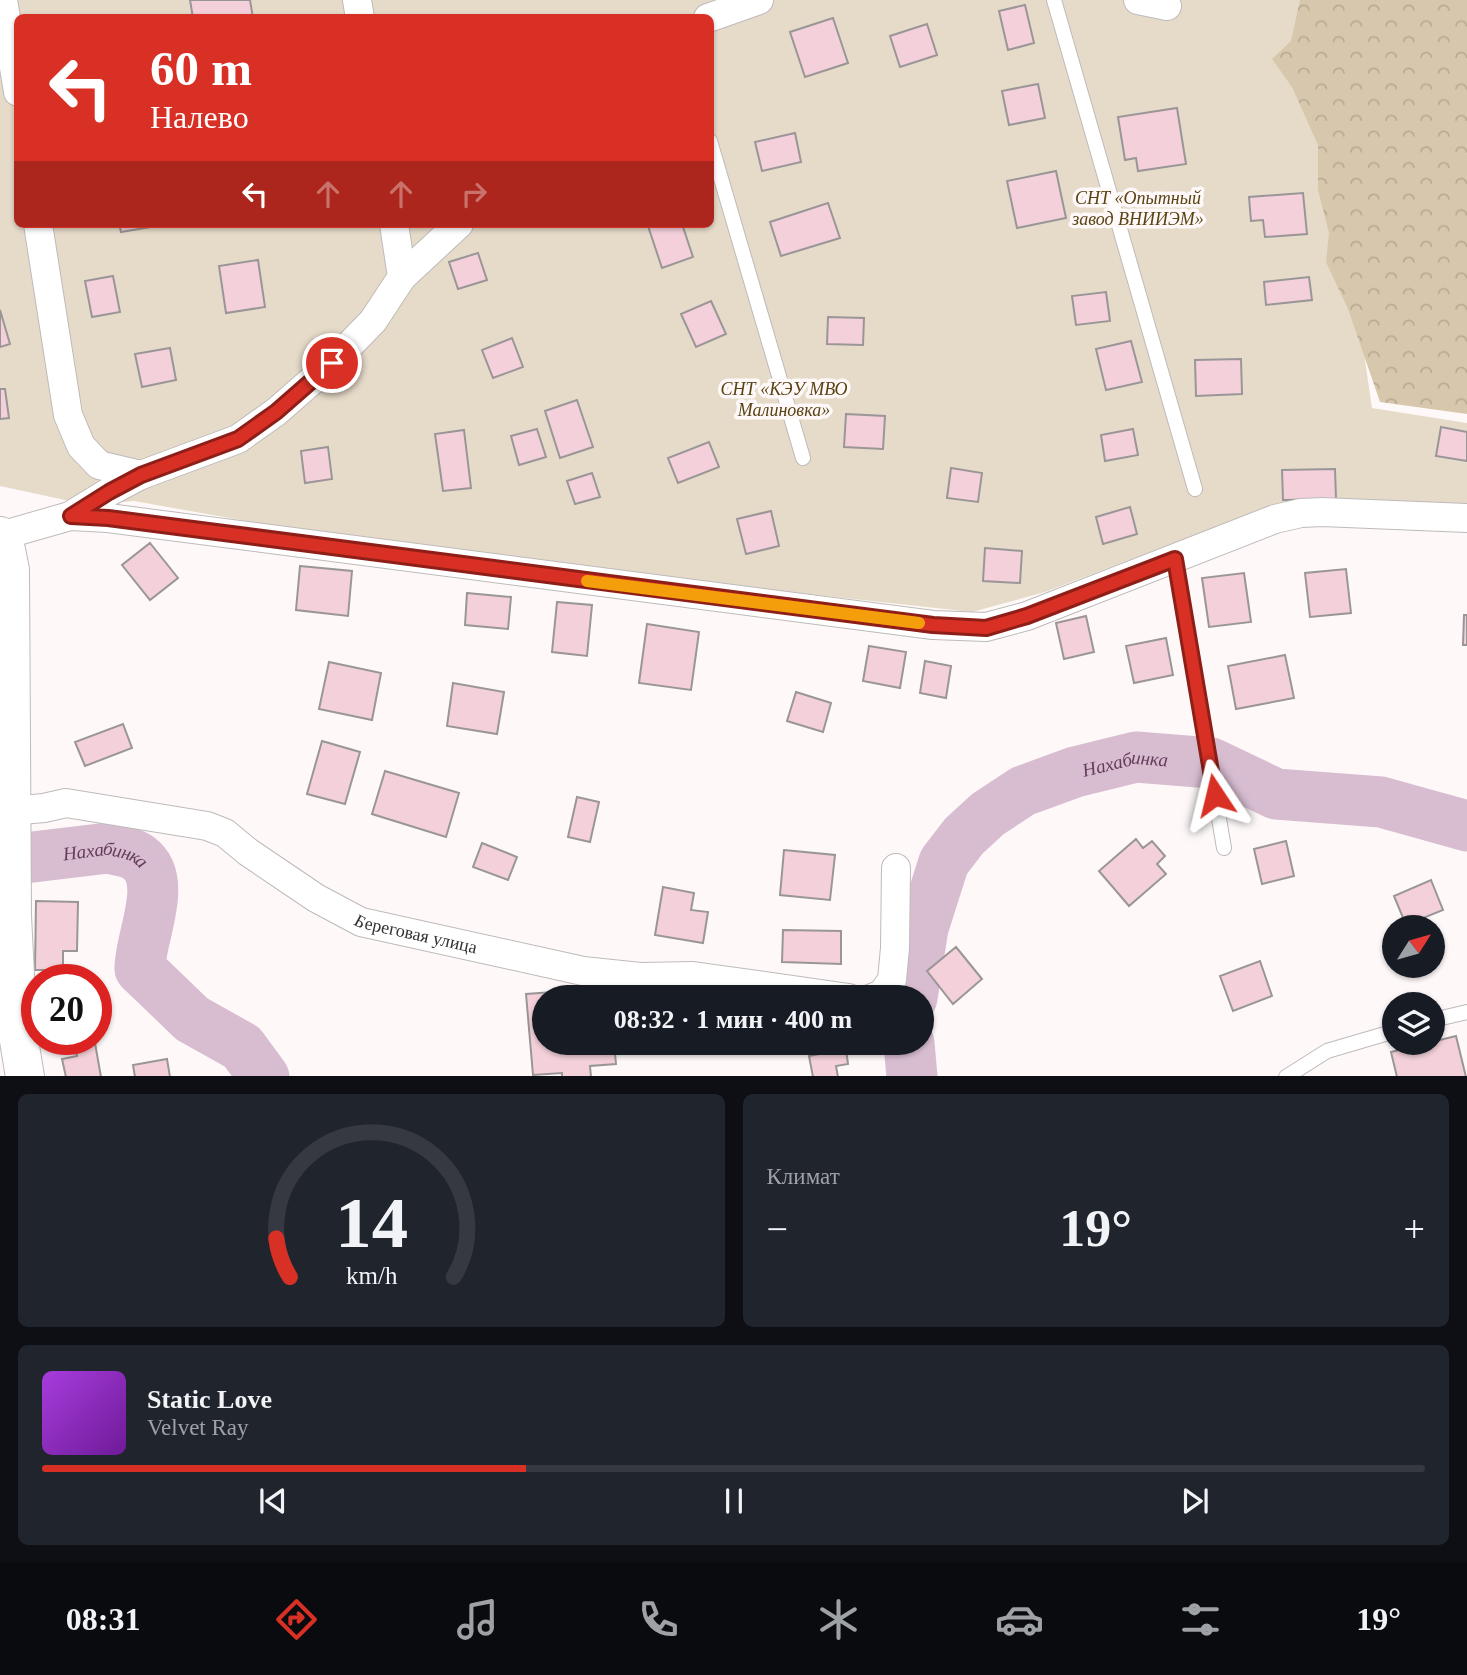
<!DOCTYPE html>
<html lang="ru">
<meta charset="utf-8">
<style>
:root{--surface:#171b24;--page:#20242c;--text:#f1f3f6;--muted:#9ea1a6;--line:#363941;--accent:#d93025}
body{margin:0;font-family:"Times New Roman",serif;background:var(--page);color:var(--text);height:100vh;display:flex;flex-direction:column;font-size:26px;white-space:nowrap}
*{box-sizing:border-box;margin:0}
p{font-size:23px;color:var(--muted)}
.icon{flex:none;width:38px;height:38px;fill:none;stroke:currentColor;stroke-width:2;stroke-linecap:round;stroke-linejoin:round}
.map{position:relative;height:1076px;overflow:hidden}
.drawer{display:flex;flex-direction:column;gap:18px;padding:18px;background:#0d0f14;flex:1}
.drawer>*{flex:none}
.banner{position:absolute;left:14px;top:14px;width:700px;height:214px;border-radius:10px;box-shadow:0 2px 5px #0004;background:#d93025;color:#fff;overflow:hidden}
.needle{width:46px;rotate:53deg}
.fabs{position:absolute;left:1382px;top:915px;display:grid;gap:14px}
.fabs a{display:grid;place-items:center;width:63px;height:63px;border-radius:50%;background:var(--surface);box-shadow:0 2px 5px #0004;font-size:35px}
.speed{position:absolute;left:21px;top:964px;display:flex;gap:14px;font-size:35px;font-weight:700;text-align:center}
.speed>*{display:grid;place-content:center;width:91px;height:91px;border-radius:50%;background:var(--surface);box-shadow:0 2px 5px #0004;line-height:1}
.speed .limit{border:10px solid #d22;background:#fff;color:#111}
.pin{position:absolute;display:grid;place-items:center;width:60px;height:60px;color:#fff;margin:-30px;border:4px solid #fff;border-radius:50%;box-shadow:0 2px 7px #0007}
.me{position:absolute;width:77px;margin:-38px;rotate:350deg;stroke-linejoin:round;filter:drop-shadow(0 0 5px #0008)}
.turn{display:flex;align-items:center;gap:24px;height:147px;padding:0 21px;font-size:32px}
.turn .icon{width:91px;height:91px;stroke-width:2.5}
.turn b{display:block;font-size:49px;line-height:60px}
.lanes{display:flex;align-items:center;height:66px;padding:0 21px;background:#0003;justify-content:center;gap:35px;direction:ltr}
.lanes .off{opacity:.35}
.big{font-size:52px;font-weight:600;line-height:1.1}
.drawer .tile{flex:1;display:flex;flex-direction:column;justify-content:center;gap:10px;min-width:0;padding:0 24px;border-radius:10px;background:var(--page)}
.drawer .dial{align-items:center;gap:0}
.dial svg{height:182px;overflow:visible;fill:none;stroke:var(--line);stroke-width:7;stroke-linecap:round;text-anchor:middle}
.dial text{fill:var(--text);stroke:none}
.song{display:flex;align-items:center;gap:21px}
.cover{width:84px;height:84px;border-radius:10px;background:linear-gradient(135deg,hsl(280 70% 55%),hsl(280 70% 35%))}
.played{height:7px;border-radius:4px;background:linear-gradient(90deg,var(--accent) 35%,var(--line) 35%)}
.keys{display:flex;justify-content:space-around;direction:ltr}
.heat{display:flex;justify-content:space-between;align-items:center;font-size:38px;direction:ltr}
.drawer .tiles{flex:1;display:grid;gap:18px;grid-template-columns:1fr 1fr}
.tile:last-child{grid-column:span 2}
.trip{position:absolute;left:532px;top:985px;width:402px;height:70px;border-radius:35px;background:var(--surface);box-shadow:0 2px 5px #0004;font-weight:600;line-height:70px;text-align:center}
.tabs{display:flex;height:112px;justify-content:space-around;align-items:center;background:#090b0e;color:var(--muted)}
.tabs .icon{width:49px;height:49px}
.tabs .on{color:var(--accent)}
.tabs b{font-size:32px;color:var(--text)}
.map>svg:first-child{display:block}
</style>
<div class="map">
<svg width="1467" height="1077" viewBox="0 0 1467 1077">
<defs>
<pattern id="forest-crowns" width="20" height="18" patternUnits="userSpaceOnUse" patternTransform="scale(1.75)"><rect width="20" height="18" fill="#d7c7ac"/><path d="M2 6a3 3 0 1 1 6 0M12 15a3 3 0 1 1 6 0" fill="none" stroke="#b9ab94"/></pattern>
</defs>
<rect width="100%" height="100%" fill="#fef9f8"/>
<path fill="#e6dbc9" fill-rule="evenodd" d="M0,0H1332L1335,155L1372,408L1467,423V505L1363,502L1245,516L1045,592L972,612L495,560L358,541L134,501L88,505L0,486ZM18,18H710V224H18Z"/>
<path fill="url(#forest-crowns)" d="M1300,0H1467V414L1380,402L1348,309L1326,262L1329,233L1318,190V145L1292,87L1272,59L1291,41Z"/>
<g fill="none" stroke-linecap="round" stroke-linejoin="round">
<g stroke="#d8bdd1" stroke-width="51">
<path id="s1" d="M0,861L108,848C118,850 131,852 139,858C170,881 139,939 140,969L192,1019L242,1047L264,1077"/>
<path id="s2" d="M912,998L923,928L944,862L964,836L988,814L1023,791L1075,772L1136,757L1211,763L1276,794L1381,802L1467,826"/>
<path d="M909,1043L912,1077"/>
</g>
</g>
<path fill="#f4d1da" stroke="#9a9697" stroke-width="2" d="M190,0H250L253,18H193Z
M1025,5L1034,43L1008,50L999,11Z
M833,18L848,63L805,77L790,32Z
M927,24L937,55L900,67L890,36Z
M1038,84L1045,118L1009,125L1002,91Z
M1177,108L1186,164L1138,171L1136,158L1125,160L1118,117Z
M795,133L801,162L762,171L755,142Z
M1056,171L1066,218L1017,228L1007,181Z
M1303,193L1307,234L1265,237L1263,220L1251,221L1249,197Z
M828,203L840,238L781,256L770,222Z
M119,224H157V226L121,232Z
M654,224H682L693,257L662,268L648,226Z
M478,253L487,280L458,289L449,262Z
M258,260L265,307L226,313L219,266Z
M113,276L120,312L92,317L85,281Z
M1309,277L1312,300L1266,305L1264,282Z
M1106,292L1110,321L1076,325L1072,296Z
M711,301L726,334L696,347L681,314Z
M0,310L10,344L0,347Z
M828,317L864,318L863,345L827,344Z
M512,338L523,367L493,378L482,350Z
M1131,341L1142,382L1106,390L1096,349Z
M170,348L176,380L142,387L135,354Z
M1241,359L1242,394L1196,396L1195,360Z
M0,389H5L9,418L0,419Z
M577,400L593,447L560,458L545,411Z
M846,414L885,416L883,449L844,447Z
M1441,427L1467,432V461L1436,456Z
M537,429L546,457L519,465L511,436Z
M1133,429L1138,455L1105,461L1101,435Z
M464,430L471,488L443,491L435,434Z
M709,442L719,467L678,483L668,458Z
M328,447L332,479L305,483L301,451Z
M951,468L982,473L978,502L947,498Z
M1335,469L1336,499L1283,500L1282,470Z
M592,473L600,497L575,504L567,481Z
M1130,507L1137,534L1103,544L1096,517Z
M771,511L779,546L746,554L737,519Z
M150,543L178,578L150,600L122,565Z
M985,548L1022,551L1020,583L983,581Z
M300,566L352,571L348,616L296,610Z
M1346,569L1351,613L1310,617L1305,573Z
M1244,573L1251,622L1209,627L1202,578Z
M467,593L511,597L508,629L465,625Z
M557,602L592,605L587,656L552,652Z
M1464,615H1467V645H1463Z
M1086,616L1094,652L1064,659L1056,623Z
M647,624L699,632L691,690L639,683Z
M1166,638L1173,675L1134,683L1126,646Z
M869,646L906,652L900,688L863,681Z
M1285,655L1294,698L1236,709L1228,666Z
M925,661L951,666L946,698L920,693Z
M329,662L381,673L372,720L319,709Z
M453,683L504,692L497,734L447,726Z
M796,692L831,703L823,732L787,721Z
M123,724L132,748L85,766L75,742Z
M322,741L360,752L345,804L307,794Z
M385,771L459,793L446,837L372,814Z
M577,797L599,802L590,842L568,837Z
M1136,839L1143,848L1152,841L1165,856L1157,864L1166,874L1129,906L1099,871Z
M1286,841L1294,876L1262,884L1254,849Z
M482,843L517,857L508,880L473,867Z
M784,850L835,855L830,900L780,895Z
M1431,880L1443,910L1406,925L1394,896Z
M663,887L694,893L691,910L708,912L703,943L655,935Z
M36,901L78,902L77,951H63V970H35Z
M783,930L841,931V964L782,962Z
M956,947L982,979L953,1004L927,971Z
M1260,961L1272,996L1233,1011L1220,976Z
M610,988L611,998H544V1043H614L616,1064L590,1066L591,1077H562V1073L533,1075L526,994Z
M1456,1036L1466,1077H1397L1391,1052Z
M95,1043L101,1077H66L62,1059L77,1056L75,1046Z
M846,1049L848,1064L836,1066L838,1077H813L809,1056Z
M167,1059L170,1077H135L133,1065Z"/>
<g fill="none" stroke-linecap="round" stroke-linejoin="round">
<defs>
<path id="lane" d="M1054,0L1195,489
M710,141L803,458
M1175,559L1224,848
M1433,1020L1467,1012
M1286,1077L1327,1051L1395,1031"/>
<g id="street">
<path d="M3,0L18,92"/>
<path d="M357,0L360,18"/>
<path d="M1138,0L1167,6"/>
<path d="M708,18L759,0"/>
<path d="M38,224L68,415L81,446L99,465L141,475"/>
<path d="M402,277L459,224"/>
<path d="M70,516L109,492L141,475L238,439L276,412L332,363L373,321L402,277L394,224"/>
<path d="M0,536L70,516L108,518L933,625L986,627L1027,616L1275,519L1301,513L1322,512L1467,518"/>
<path id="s3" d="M10,811L44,808L66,803L207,826L225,833L248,852L316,898L361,922L583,971L640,977L693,976L849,998"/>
<path d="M872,998L882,994L892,980L895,948L896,868"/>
</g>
<path id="secondary" d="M0,536L6,550L10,570L12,916L18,1034L25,1077"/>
</defs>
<use href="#lane" stroke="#bfbaba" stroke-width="16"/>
<use href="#street" stroke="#bfbaba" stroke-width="30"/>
<use href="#secondary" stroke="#bfbaba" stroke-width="40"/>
<use href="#lane" stroke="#fff" stroke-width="14"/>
<use href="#street" stroke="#fff" stroke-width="28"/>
<use href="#secondary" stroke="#fff" stroke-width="38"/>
</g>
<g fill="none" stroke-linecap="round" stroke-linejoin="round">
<defs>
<path id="route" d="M332,363L276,412L238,439L141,475L109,492L71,516L108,518L933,625L986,628L1027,616L1175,559L1215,795"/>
</defs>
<use href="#route" stroke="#8d1f18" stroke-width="18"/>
<use href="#route" stroke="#d93025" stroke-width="12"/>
<path stroke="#f59e0b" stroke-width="12" d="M587,581L919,623"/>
</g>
<g text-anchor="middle" stroke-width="7" stroke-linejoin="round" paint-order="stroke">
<g font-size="18" font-style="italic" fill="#5a4213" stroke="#fef9f8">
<text x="1138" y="204">СНТ «Опытный<tspan x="1138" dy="21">завод ВНИИЭМ»</tspan></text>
<text x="784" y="395">СНТ «КЭУ МВО<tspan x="784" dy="21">Малиновка»</tspan></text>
</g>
<g font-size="18" fill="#333131" stroke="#fef9f8">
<text dy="6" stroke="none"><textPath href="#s3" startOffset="438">Береговая улица</textPath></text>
</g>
<g font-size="19" font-style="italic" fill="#643d5b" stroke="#fef9f8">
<text dy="7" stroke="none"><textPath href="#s2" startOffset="354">Нахабинка</textPath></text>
<text dy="7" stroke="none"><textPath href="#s1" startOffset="107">Нахабинка</textPath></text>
</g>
</g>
</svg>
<div class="fabs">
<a><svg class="needle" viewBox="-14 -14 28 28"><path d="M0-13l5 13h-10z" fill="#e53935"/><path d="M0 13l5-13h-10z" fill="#9ea1a6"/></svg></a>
<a><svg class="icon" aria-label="layers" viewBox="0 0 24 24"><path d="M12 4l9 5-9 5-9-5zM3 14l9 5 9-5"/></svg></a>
</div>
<div class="speed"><div class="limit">20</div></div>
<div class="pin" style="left:332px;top:363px;background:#d93025"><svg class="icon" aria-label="arrive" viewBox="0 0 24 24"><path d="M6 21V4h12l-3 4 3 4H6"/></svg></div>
<svg class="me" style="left:1215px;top:795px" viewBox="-20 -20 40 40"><path d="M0-17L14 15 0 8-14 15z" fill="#d93025" stroke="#fff" stroke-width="4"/></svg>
<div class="trip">08:32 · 1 мин · 400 m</div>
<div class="banner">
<div class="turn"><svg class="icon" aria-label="left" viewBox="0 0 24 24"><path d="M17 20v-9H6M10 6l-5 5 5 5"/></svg><div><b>60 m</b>Налево</div></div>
<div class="lanes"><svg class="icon" aria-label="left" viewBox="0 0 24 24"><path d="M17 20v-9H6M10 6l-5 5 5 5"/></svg><svg class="icon off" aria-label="ahead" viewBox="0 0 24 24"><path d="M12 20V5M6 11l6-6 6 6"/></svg><svg class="icon off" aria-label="ahead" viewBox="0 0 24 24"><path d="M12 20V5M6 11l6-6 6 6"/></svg><svg class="icon off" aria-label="right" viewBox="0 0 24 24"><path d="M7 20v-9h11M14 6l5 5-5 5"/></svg></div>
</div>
</div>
<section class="drawer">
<div class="tiles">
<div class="tile dial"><svg viewBox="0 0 100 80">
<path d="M14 69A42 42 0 1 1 86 69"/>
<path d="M14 69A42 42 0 0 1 8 52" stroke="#d93025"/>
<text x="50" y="56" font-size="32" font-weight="700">14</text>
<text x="50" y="72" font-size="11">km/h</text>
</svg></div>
<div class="tile"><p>Климат</p>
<div class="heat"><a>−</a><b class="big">19°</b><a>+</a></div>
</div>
<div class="tile">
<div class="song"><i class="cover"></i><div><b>Static Love</b><p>Velvet Ray</p></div></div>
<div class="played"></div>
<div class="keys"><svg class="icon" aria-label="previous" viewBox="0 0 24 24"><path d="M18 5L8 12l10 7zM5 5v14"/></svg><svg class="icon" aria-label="pause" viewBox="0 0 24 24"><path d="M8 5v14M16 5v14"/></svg><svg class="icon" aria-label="next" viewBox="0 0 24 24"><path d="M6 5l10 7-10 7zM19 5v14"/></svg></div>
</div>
</div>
</section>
<nav class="tabs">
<b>08:31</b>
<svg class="icon on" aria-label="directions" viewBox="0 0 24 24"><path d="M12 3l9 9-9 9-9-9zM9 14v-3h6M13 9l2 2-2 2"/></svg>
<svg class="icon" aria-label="music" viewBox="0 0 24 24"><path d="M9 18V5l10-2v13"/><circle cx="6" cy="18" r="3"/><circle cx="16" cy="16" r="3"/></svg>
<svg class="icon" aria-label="phone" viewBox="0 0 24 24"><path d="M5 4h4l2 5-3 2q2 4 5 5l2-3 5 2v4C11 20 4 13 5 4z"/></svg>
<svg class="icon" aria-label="climate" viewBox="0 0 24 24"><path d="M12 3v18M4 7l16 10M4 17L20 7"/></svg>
<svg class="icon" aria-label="car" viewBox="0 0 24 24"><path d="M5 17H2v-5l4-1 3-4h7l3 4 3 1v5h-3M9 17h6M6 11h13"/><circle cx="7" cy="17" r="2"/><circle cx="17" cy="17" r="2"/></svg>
<svg class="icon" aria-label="filters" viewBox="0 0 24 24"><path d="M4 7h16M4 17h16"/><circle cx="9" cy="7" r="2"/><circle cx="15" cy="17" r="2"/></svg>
<b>19°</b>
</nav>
